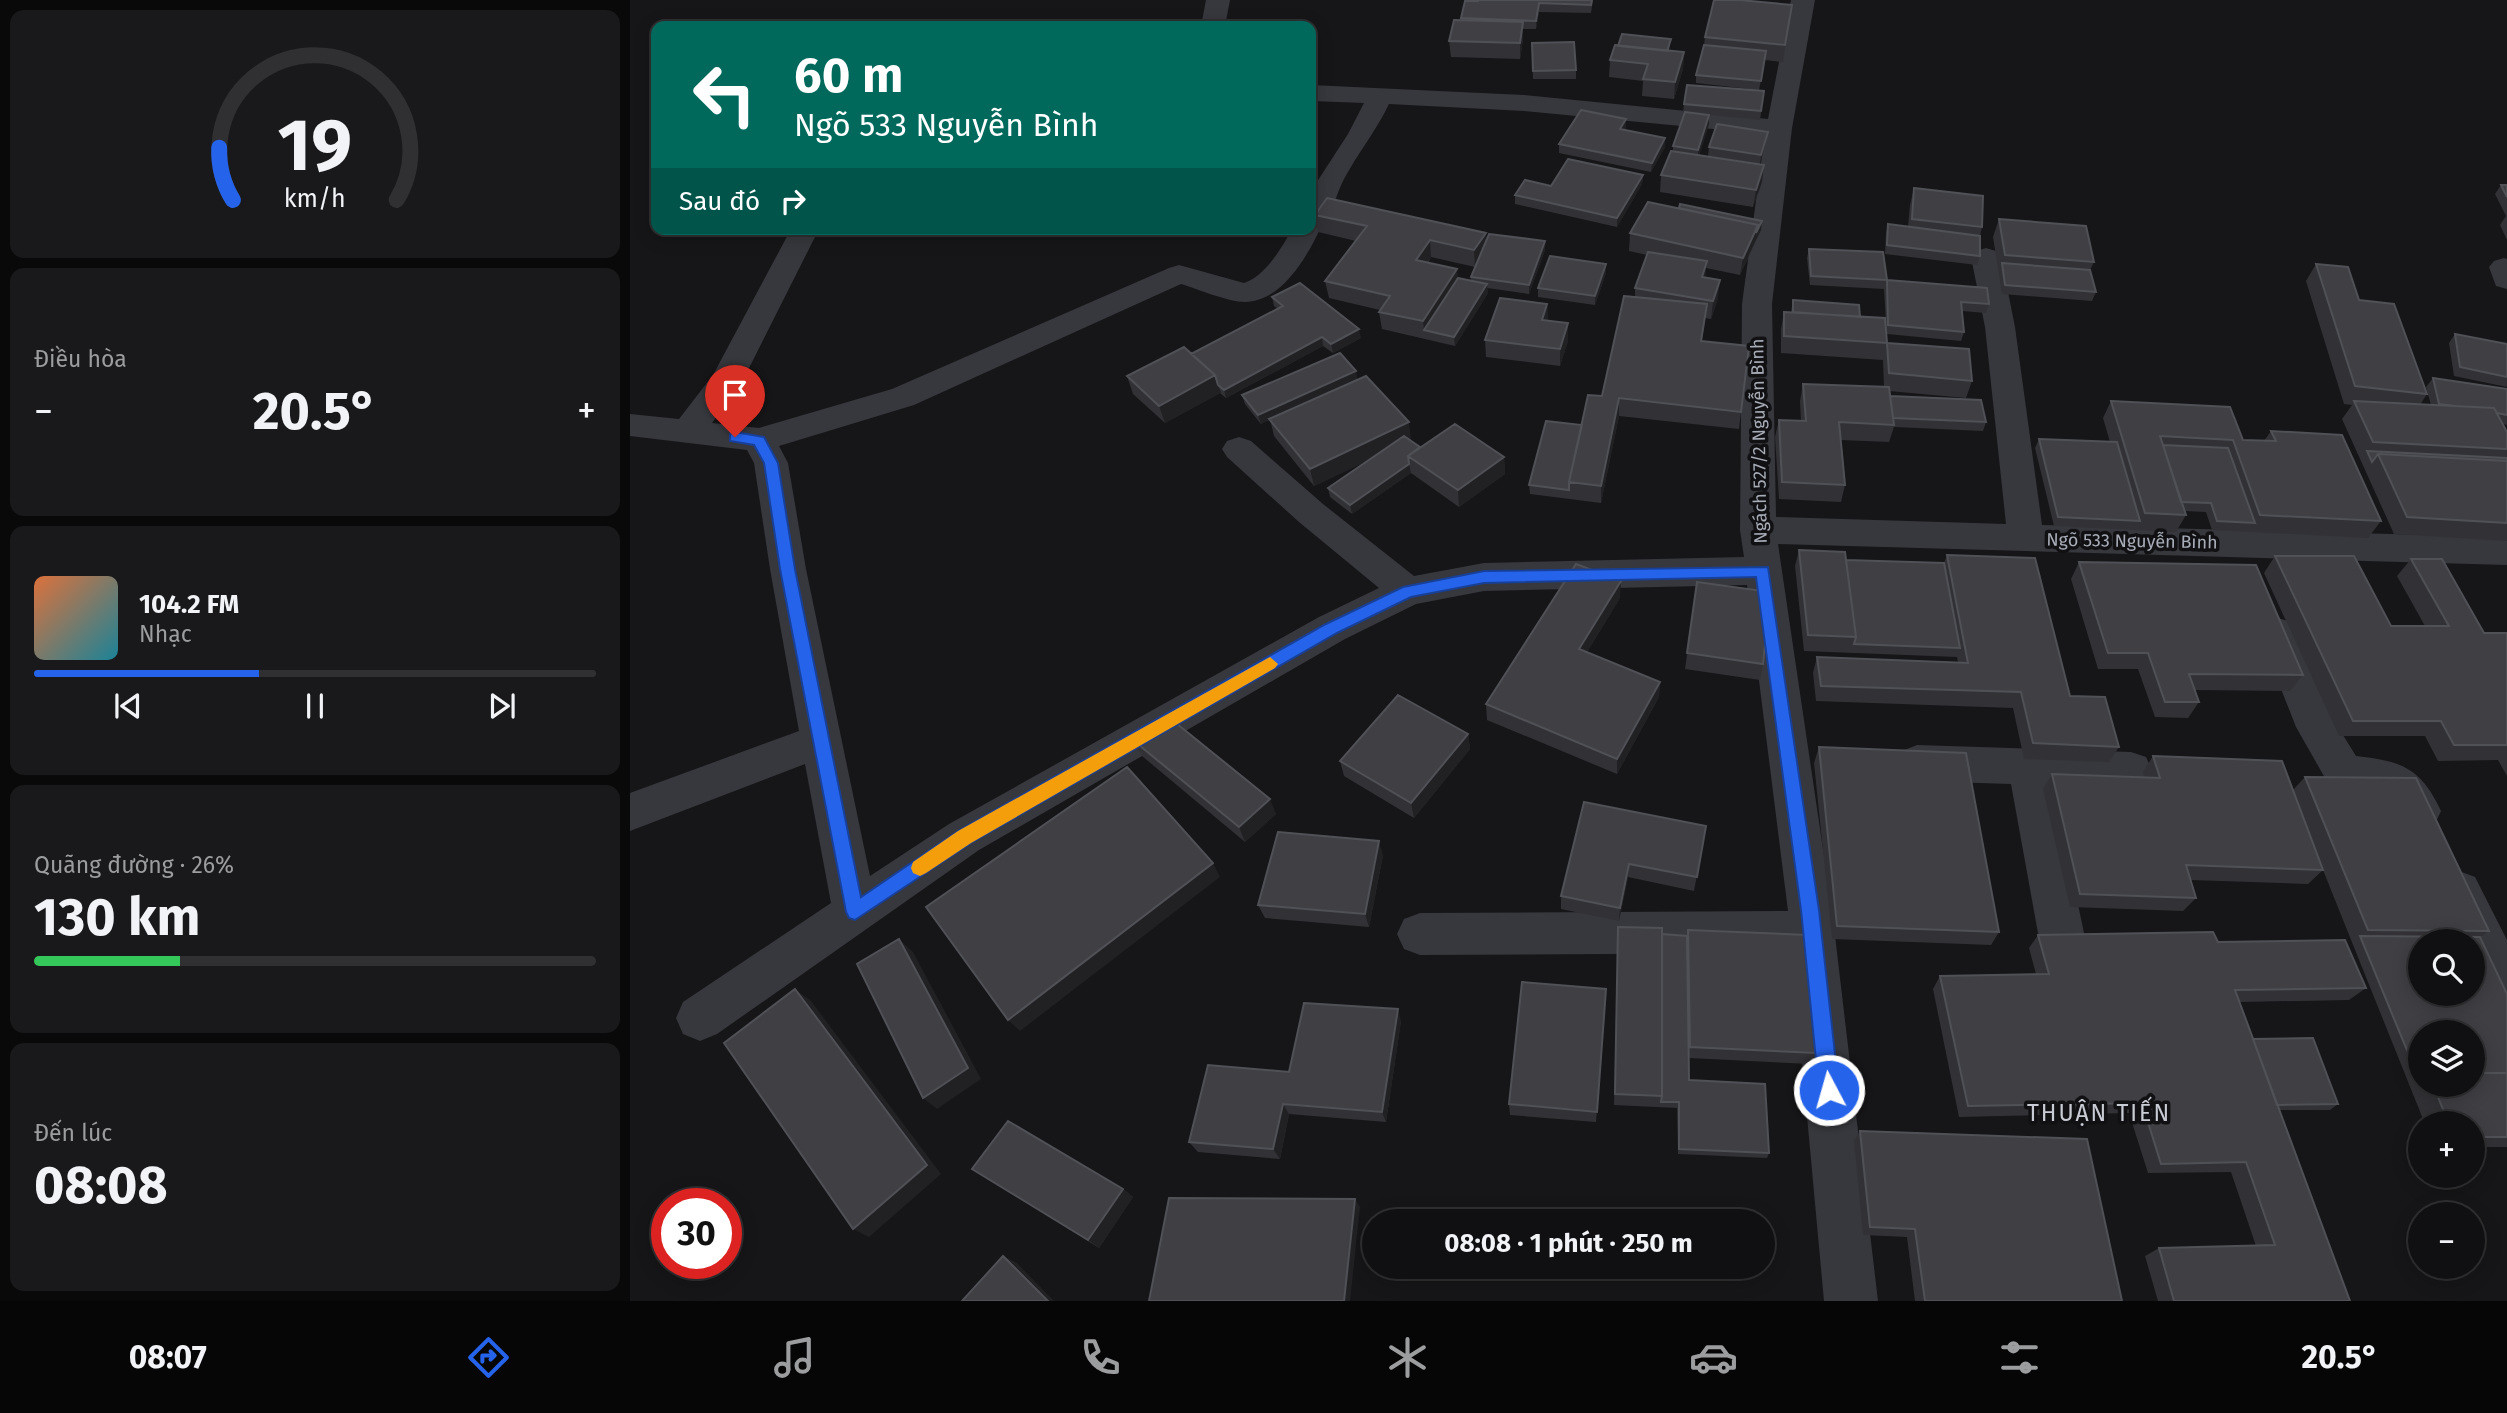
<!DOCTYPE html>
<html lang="vi">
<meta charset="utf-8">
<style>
:root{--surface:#101012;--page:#19191b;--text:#f1f3f6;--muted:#9c9d9f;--line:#303032;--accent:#2563eb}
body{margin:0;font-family:"Fira Sans",sans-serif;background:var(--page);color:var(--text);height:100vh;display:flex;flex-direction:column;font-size:26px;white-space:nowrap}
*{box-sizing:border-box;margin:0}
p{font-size:23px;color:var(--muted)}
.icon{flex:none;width:38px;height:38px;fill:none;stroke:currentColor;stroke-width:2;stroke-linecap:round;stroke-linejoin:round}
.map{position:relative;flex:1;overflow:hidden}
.panel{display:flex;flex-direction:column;gap:10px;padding:10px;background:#09090a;width:630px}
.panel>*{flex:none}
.hud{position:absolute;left:21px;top:21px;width:665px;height:214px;border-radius:14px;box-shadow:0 4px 18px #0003,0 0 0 2px var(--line);background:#00695c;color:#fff;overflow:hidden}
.tools{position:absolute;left:1778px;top:929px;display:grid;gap:14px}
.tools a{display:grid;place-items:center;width:77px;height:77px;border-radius:50%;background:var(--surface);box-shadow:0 4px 18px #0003,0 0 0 2px var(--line);font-size:35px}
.speed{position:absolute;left:21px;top:1188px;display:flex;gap:14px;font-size:35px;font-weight:700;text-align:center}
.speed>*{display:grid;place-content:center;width:91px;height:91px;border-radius:50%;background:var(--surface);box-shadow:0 4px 18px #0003,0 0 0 2px var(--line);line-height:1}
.speed .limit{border:10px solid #d22;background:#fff;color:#111}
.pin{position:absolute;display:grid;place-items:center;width:60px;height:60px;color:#fff;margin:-72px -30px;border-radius:50% 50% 50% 0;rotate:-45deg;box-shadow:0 0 7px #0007}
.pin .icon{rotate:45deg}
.me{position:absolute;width:77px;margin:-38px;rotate:354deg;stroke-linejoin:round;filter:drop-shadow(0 0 5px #0008)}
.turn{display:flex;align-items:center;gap:24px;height:147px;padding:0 28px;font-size:32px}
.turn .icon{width:91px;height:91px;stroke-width:2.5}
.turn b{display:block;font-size:49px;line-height:60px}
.then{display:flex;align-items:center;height:66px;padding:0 28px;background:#0003;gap:14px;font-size:26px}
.big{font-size:52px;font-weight:700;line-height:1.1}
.panel .widget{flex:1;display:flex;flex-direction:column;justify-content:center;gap:10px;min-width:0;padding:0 24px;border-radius:14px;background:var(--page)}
.panel .dial{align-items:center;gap:0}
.dial svg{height:182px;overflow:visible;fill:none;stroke:var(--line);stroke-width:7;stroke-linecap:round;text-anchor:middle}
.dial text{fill:var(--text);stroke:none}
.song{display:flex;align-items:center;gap:21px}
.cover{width:84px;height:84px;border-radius:10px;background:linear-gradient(135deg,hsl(20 70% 55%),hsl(190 70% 35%))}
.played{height:7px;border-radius:4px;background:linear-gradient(90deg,var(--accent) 40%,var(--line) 40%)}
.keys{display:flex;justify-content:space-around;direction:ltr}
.heat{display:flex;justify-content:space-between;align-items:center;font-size:38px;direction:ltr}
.charge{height:10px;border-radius:5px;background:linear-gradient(90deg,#34c759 26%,var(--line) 0)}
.trip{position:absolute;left:732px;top:1209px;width:413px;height:70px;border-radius:35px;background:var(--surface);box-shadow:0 4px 18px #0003,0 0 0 2px var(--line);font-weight:700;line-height:70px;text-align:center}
.menu{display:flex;height:112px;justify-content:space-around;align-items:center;background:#060607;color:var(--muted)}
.menu .icon{width:49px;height:49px}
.menu .active{color:var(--accent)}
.menu b{font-size:32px;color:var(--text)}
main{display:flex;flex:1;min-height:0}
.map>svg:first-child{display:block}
</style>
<main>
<section class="panel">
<div class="widget dial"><svg viewBox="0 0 100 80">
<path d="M14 69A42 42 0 1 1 86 69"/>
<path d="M14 69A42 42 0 0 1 8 46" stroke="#2563eb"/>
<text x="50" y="56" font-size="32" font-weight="700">19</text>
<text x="50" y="72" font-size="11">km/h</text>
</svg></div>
<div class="widget"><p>Điều hòa</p>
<div class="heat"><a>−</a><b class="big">20.5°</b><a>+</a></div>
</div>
<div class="widget">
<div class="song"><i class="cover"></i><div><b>104.2 FM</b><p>Nhạc</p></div></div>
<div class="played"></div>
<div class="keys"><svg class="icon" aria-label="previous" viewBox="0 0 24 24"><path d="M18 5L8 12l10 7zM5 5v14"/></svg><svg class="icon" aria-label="pause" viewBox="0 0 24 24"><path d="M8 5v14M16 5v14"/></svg><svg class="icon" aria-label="next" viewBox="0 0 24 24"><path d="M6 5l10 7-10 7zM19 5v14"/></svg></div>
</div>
<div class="widget"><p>Quãng đường · 26%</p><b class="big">130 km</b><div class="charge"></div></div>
<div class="widget"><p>Đến lúc</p><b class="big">08:08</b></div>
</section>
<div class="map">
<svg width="1877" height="1301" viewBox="0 0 1877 1301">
<rect width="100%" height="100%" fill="#161618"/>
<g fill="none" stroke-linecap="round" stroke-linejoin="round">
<path fill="#37383d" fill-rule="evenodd" d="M576,0H600L595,26H571Z
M1161,0H1185L1162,128L1142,304L1146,517L1376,524L1355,327L1341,257L1346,251L1356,248L1366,251L1371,257L1385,327L1412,525L1877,537V565L1148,544L1202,910L1248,1301H1194L1162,953L790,955L774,949L767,934L774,919L790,913L1158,911L1117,585L854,591L786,604L715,639L349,850L87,1034L70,1041L53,1034L46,1018L53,1002L201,903L175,764L0,831V793L169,731L140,569L124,463L117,450L0,436V414L49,419L83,375L161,229H189L113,380L82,423L129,428L262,389L539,268L549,265L614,283C635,276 652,248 662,229H681V191L718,134L734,103L681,101V85L894,95L1138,119ZM759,104L894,111L1135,134L1112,304L1110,530L1114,557L854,563L784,576L693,504L621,441L609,437L597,441L592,449L597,457L669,522L749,588L689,617L319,824L240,876L176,569L158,463L149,446L284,405L551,284C568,289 598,302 615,302C651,302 677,257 690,229L689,227C702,217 706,194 714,179C728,153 746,131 759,104Z
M1874,258L1877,259V289L1866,286L1859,267L1864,261Z
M1648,618L1661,622L1703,719L1726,756C1772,761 1791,768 1811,811L1805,824L1790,830L1775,824C1752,782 1738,798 1699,785L1666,727L1629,633L1635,622Z
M1287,745L1501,752L1516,757L1522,770L1516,783L1501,788L1423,785L1454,933L1447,948L1431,954L1415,948L1408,933L1381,784L1287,781L1272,775L1266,763L1272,751Z
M1829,871L1845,877L1877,940V1010L1861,1004L1843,967V942H1831L1807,891L1813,877Z"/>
</g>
<path fill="#323236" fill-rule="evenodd" d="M848,0H963L961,13L909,12L906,29H893V39L890,59L821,57L819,41L831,20V18Z
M1162,5L1153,62L1135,60L1129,90L1066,83V75L1074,45L1075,37Z
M1041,39L1039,51L1054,52L1053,69L1044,99L1012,96L1013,81L979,77L980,60Z
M902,43L946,70V79H903Z
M1134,91L1130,120L1079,115V124L1069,155L1132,182L1123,207L1030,192L1031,175L1043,151V146L1055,113H1053L1054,104Z
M996,119V128L994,130L1035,138V147L1021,172L929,153V144Z
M1136,141L1130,164L1078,156L1079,147Z
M1013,175L1012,184L987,227L885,204V195L921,186Z
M1871,185H1877V240L1870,225L1876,216L1865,194Z
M1284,188L1352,227L1350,236V256L1347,265L1255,254L1256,233L1258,224L1278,227L1280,205Z
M1049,208L1132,221L1131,230L1110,275L1076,268L1075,278L1088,298L1081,319L1075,318L1072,341L1111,412L1109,429L989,416L971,503L900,494L899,485L952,425L972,396L1005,297V288L1017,255L999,251L1000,233Z
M685,215L856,241H915V250L899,294L857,288L858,293L825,346L752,329L749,312L750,310L699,298L695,281L726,241L688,232ZM801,257L845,267L841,277V281L828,278L798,263Z
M1369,219L1464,262L1460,270L1466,292L1462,301L1372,294L1363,237Z
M1179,249L1257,280L1359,304L1356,313L1332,311L1334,332L1331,341L1257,334V343L1342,381L1336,398L1259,391L1260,396L1356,422L1353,431L1264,427L1259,442L1210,440L1215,485L1211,502L1149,499L1145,437L1149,420L1171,421L1170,401L1173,384L1254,387L1253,360L1151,353V329L1154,312H1161L1163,300L1230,317L1256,324L1254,289L1180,285L1177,258Z
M976,264V273L965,305L908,297V288Z
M1686,264L1729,300L1797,394L1790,405H1801L1796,387L1803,378L1877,389V425L1873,424L1877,432V541L1764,534L1712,419L1722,405L1714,404L1676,281Z
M642,297L731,338L703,353L693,346L596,398L590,393L535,423L503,394L497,376L561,354L648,309L644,306Z
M917,304L918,321L938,341L930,366L856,357L855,340Z
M1825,334L1877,344V387L1824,376L1819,343Z
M726,371L727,380L781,440H780L790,447L874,457L875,474L829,507L781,473L722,514L700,497L698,488L743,458L684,486L644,436L640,419L631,424L615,404L612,395Z
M1481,401L1613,440L1634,441L1641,431L1751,521L1738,538L1582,530L1576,512L1554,511L1556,515L1546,532L1424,526L1405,448L1409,439L1480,442L1473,418Z
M1169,550L1216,560L1314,563L1317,555L1440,696L1489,747L1479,762L1394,759L1383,708L1186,701L1183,673L1187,657L1328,662L1327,657L1174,651L1165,566Z
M1645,556L1761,626H1795L1767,576L1781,559L1854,633H1877V776L1868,760L1808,761L1795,736H1709L1634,573Z
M1449,562L1673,675L1660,691L1565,690L1569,702L1558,718L1525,717L1508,669H1468L1441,579Z
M1067,582L1133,664L1130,680L1055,669Z
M990,598L957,652L1030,682L1029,697L987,774L857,720L856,704Z
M838,734L840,749L784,818L714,776L710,761Z
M504,741L646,814L615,842L512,756Z
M1189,747L1369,932L1361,945L1202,939L1184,763Z
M1523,756L1663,790L1675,777L1859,931L1850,937L1877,994V1147H1843V1124H1795L1693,870L1678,884L1561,880L1566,898L1553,911L1440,907L1413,789L1422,774L1514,777L1513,772ZM1790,1032L1843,1085H1790Z
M1076,826L1064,891L998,877L989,921L931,909V896Z
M753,855L739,927L635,918L628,905Z
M988,927L1032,934L1057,936L1058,930L1186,1053L1181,1064L1059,1058V1080L1139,1153L1137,1158L1048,1154L1047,1108L984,1105Z
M1408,935L1588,942L1736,988L1719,1000L1609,1002L1623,1039L1708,1104L1700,1110H1649L1720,1301H1528L1515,1256L1529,1248L1626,1246L1601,1172L1518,1173L1499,1113L1329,1117L1303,989L1310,976L1406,974L1399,948Z
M976,989L966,1122L880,1115L879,1104Z
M771,1021L756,1122L659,1114L650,1159L568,1152L559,1142L659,1072Z
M1230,1131L1492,1301H1285L1277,1237L1233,1235L1224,1141Z
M342,1169L493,1189L503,1197L469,1248Z"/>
<path fill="#212124" d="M909,3V12L906,29V21Z
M893,22V39L890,59V43Z
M1054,52L1053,69L1044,99L1045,82Z
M1079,115V124L1068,159V150Z
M996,119V128L990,138V129Z
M1138,132L1136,141L1130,164L1131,155Z
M1035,138V147L1021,172L1022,163Z
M1134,165L1132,182L1123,207L1126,190Z
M1013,175L1012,184L987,227V218Z
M1132,221L1131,230L1125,242L1126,233Z
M1128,225L1125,242L1110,275L1113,258Z
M856,233L857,250L845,267L844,250Z
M800,240L801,257L788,277L786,260Z
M915,241V250L899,294V285Z
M1077,261L1075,279L1072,277Z
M976,264V273L965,305V296Z
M827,269L829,287L794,330L793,321Z
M1090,280L1088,298L1081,319L1083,301Z
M857,284L858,293L825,346L824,337Z
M917,304L918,321L912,320Z
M938,323V341L930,366V349Z
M729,329L731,338L703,353L701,344Z
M692,337L693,346L596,398L594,390Z
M726,371L727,380L631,424L628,415Z
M585,375L591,393L535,423L529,406Z
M989,398V416L971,503V486Z
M779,422L781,440L684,486L680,469Z
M874,457L875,474L829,507L828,490Z
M779,464L781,473L722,514L720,505Z
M991,581L990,598L949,665V649Z
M1030,682L1029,697L987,774V759Z
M838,734L840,749L784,818L781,803Z
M640,799L646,814L615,842L609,827Z
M749,841L753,855L739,927L735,914Z
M583,863L590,877L390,1031L378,1020Z
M999,864L998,877L989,921L990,908Z
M269,939L283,952L351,1079L307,1109L293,1098Z
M165,989L181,1001L311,1174L239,1237L223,1229Z
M768,1009L771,1021L756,1122L752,1112Z
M653,1104L659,1114L650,1159L643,1149Z
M493,1189L503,1197L469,1248L458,1240Z
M725,1199L730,1207L720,1301H714Z
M373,1256L387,1263L424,1301H418Z"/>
<path fill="#3f3f44" stroke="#4f5156" stroke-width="2" fill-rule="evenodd" d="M848,0H962L961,5L909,3L906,21L831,18L835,1H848Z
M1084,0H1110L1162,5L1155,45L1075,37Z
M824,20L893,22L890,43L819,41Z
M992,34L1041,39L1037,51L988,46Z
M944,42L946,70L903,71L902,43Z
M985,45L1054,52L1045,82L1013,79L1018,64L980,60Z
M1074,45L1136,51L1131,81L1066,75Z
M1057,85L1134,91L1131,111L1054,104Z
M951,110L996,119L990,129L1035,138L1022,163L929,144Z
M1055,112L1079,115L1068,150L1043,146Z
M1087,124L1138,132L1131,155L1079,147Z
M1041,151L1134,165L1126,190L1031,175Z
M938,159L1013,175L987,218L885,195L895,180L921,186Z
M1871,185H1877V197Z
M1284,188L1353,196L1352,227L1282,219Z
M697,198L856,233L844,250L800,240L786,260L827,269L793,321L749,312L760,296L695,281L737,226L685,215Z
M1018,202L1128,225L1113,258L1000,233Z
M1050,204L1132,221L1126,233L1128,225L1049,208Z
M1369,219L1456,226L1464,262L1375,255Z
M1258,224L1350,236V256L1257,245Z
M859,234L915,241L899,285L841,277Z
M1179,249L1253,252L1257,280L1181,276Z
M1018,252L1077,261L1072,277L1090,280L1083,301L1005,288Z
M920,256L976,264L965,296L908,288Z
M1372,263L1460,270L1466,292L1375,285Z
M1686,264L1718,267L1729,300L1764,304L1797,394L1725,386Z
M828,278L857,284L824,337L794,330Z
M1257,280L1357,288L1359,304L1331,302L1334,332L1258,325Z
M670,283L729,329L701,344L692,337L594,390L588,385L585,375L561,354L653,306L642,297Z
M994,296L1077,304L1071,341L1119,346L1111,412L989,398L971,486L939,482L958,395L972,396Z
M870,298L917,304L912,320L938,323L930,349L855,340Z
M1163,300L1229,305L1230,317L1163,312Z
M1154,312L1255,318L1257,343L1154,336Z
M1825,334L1877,344V377L1830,367Z
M1257,343L1339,349L1342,381L1259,373Z
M554,347L585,375L529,406L497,376Z
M710,353L726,371L628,415L612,395Z
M736,376L779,422L680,469L639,419Z
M1803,378L1877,389V415L1867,413L1864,408L1825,406L1809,404Z
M1173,384L1259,387L1264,425L1209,422L1215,485L1152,482L1149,420L1176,421Z
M1260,396L1351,400L1356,422L1263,418Z
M1481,401L1600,407L1613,440L1646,441L1641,431L1712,435L1751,521L1630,515L1603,440L1530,436L1556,515L1515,513Z
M1724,401L1864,408L1877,432V449L1743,442Z
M916,421L952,425L939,482V490L899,485Z
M825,424L874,457L828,490L778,456Z
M774,436L790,447L778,456L779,464L720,505L698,488Z
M1409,439L1487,442L1510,521L1428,517Z
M1533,445L1598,448L1625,523L1587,521L1581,503L1551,502Z
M1737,451L1877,458V461L1748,454L1742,462Z
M1748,454L1877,461V523L1777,517Z
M1169,550L1215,552L1226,637L1178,635Z
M1317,555L1405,558L1440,696L1475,697L1489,747L1403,743L1391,692L1191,686L1187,657L1338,663Z
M1645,556H1724L1761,626H1819L1781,559H1812L1854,633H1877V745H1824L1811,721H1723Z
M1216,560L1314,563L1330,648L1224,644L1226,637Z
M1449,562L1626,565L1673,675L1559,674L1569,702H1535L1518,653H1478Z
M946,564L991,581L949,649L1030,682L987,759L856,704Z
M1067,582L1140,592L1133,664L1057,653Z
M768,695L838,734L781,803L710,761Z
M536,715L640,799L609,827L504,741Z
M1189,747L1336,753L1369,932L1207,926Z
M1523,756L1652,761L1693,870L1556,865L1566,898L1450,894L1422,774L1530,778Z
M497,767L583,863L378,1020L296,907Z
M1675,777L1786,778L1859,931L1738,930Z
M954,802L1076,826L1067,877L999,864L990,908L931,896Z
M648,832L749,841L735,914L628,905Z
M988,927L1032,928V1096L985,1094Z
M1058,930L1177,935L1186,1053L1060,1047Z
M1583,932L1588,942L1715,940L1736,988L1605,990L1720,1301H1544L1529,1248L1645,1245L1616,1162L1531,1164L1512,1103L1338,1106L1310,976L1419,974L1408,935Z
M1032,934L1057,936L1059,1080L1135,1084L1139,1153L1049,1149V1102H1031L1032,1096Z
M1730,936L1850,937L1877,994V1073H1843V1032H1790V1076L1788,1077ZM1790,942H1843V994H1790Z
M269,939L338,1068L293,1098L227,964Z
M892,982L976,989L967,1112L879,1104Z
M165,989L297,1165L223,1229L94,1043Z
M674,1003L768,1009L752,1112L653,1104L643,1149L559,1142L578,1065L659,1072Z
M1683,1038L1708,1104L1647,1105L1623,1039Z
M1843,1073H1877V1137H1843V1124H1819L1803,1085H1843Z
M378,1121L493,1189L458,1240L342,1169Z
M1230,1131L1457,1139L1492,1301H1295L1285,1229L1240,1227Z
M539,1198L725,1199L714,1301H519Z
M373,1256L418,1301H332Z"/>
<path fill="#2563eb" stroke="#184099" stroke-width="2" d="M105,432L134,437L148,463L165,569L231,897L328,831L696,624L773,587L854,571L1138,567L1189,910L1209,1090L1206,1097L1199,1100L1192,1097L1189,1090L1171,910L1126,577L854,583L781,597L707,633L341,843L225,920L219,918L216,912L150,569L134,463L124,445L100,441V434Z"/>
<path fill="#f59e0b" d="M640,657L648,664L645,668L341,843L296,873L290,876L283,873L281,868L283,862L328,831Z"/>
<g text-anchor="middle" stroke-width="7" stroke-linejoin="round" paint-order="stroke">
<g font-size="18" fill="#a8adb8" stroke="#111113">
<text transform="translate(1129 441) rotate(-91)" y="6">Ngách 527/2 Nguyễn Bình</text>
<text transform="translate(1502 541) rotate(1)" y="6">Ngõ 533 Nguyễn Bình</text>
</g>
<g font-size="23" letter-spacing="2" fill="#c9ccd4" stroke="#111113">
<text x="1469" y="1121">THUẬN TIẾN</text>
</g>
</g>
</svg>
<div class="tools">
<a><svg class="icon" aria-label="search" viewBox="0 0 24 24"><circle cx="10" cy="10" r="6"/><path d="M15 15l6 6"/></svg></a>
<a><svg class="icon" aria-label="layers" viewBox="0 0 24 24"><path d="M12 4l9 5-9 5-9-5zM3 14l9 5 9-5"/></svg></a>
<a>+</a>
<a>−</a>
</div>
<div class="speed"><div class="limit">30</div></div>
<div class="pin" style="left:105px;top:437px;background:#d93025"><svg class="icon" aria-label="arrive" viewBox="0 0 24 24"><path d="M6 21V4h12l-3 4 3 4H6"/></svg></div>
<svg class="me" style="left:1199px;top:1090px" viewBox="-20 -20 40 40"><circle r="17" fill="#2563eb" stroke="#fff" stroke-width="3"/><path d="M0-11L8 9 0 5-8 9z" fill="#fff"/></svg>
<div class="trip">08:08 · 1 phút · 250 m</div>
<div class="hud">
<div class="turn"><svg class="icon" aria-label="left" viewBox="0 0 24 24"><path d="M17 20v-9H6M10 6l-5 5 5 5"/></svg><div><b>60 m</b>Ngõ 533 Nguyễn Bình</div></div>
<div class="then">Sau đó<svg class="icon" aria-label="right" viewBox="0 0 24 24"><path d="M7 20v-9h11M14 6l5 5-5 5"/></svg></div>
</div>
</div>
</main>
<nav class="menu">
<b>08:07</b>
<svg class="icon active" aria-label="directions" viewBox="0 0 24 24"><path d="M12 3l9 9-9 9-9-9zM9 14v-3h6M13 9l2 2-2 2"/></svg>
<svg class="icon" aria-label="music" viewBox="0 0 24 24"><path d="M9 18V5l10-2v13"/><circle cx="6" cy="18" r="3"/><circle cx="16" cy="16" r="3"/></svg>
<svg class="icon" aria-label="phone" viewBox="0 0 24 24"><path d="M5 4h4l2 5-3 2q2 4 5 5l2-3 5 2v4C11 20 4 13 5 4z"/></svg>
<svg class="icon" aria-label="climate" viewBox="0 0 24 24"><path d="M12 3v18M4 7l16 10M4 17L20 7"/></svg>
<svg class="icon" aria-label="car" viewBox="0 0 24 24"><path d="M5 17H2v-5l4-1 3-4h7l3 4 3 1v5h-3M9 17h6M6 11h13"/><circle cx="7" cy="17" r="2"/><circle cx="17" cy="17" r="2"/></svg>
<svg class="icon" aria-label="filters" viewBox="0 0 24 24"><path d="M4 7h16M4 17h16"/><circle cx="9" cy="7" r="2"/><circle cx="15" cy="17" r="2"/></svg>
<b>20.5°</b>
</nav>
